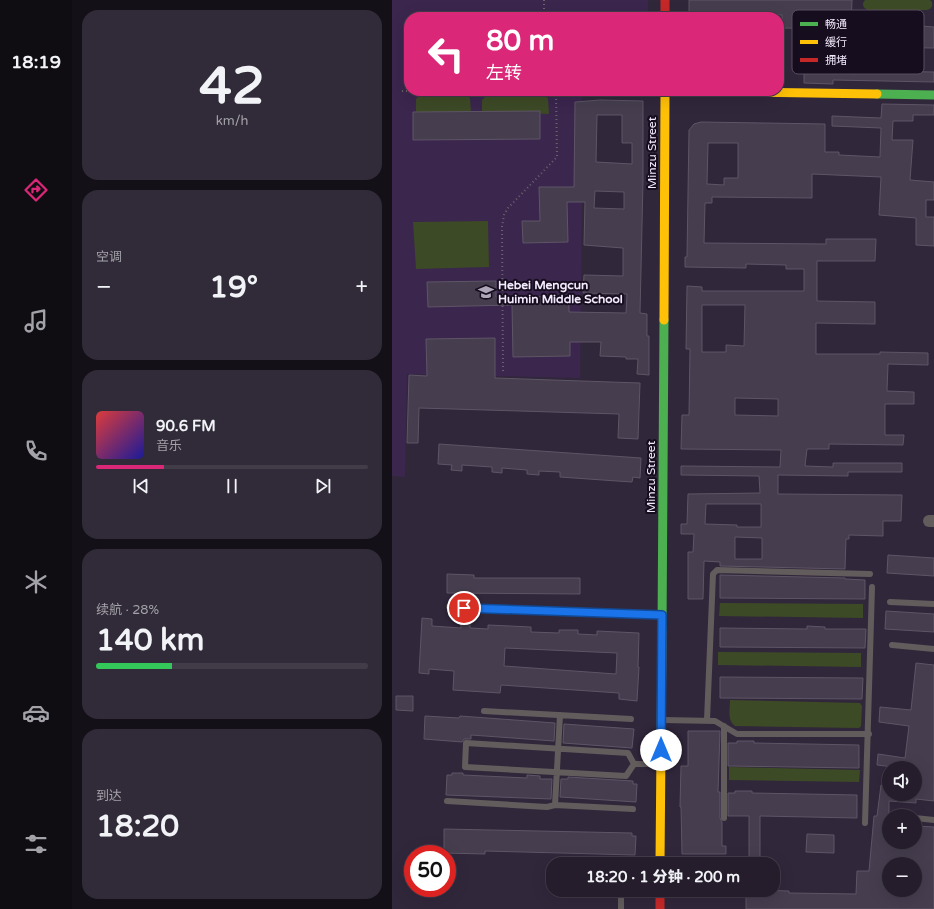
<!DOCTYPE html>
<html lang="zh">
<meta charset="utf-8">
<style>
:root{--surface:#251d2c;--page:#312a38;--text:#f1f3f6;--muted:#a3a2a9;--line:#423b48;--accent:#db2777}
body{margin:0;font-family:"Varela Round","Noto Sans SC",sans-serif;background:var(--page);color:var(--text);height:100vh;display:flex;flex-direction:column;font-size:15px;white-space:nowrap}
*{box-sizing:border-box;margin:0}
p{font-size:13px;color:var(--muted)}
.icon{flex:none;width:22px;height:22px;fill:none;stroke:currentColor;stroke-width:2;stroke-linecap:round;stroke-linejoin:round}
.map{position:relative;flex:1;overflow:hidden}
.panel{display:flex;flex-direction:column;gap:10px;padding:10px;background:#141018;width:320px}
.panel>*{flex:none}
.hud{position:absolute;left:12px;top:12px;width:380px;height:84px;border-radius:16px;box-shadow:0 4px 16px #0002,0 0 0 1px var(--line);background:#db2777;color:#fff;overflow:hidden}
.controls{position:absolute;left:490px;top:761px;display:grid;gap:8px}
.controls a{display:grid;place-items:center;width:40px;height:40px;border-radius:50%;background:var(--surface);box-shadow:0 4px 16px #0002,0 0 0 1px var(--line);font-size:20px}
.speed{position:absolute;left:12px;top:845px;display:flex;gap:8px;font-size:20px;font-weight:700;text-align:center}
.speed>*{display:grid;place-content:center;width:52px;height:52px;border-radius:50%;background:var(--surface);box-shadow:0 4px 16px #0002,0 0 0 1px var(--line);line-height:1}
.speed .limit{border:6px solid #d22;background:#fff;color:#111}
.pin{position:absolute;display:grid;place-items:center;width:34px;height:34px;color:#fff;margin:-17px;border:2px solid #fff;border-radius:50%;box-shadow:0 1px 4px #0007}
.me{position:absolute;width:44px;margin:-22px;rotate:0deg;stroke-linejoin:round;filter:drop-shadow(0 0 3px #0008)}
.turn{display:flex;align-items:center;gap:14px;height:84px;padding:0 16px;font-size:18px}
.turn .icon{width:52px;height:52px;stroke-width:2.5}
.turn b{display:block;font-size:28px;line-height:34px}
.big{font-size:30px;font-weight:800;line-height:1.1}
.panel .tile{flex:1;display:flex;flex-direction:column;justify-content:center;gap:6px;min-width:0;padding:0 14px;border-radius:16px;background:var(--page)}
.panel .dial{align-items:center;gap:0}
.dial b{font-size:52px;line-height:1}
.song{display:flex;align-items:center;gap:12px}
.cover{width:48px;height:48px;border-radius:6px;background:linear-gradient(135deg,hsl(0 70% 55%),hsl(240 70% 35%))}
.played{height:4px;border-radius:2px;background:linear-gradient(90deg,var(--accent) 25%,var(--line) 25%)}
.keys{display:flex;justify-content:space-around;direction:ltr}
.heat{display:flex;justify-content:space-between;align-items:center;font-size:22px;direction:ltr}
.charge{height:6px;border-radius:3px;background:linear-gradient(90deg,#34c759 28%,var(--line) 0)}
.trip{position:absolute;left:154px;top:857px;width:234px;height:40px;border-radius:16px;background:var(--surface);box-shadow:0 4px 16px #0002,0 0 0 1px var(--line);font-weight:800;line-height:40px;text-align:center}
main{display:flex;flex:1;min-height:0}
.dock{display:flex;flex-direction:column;width:72px;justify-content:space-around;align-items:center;background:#0f0c12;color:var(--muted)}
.dock .icon{width:28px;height:28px}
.dock .current{color:var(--accent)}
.dock b{font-size:18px;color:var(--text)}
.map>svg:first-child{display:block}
</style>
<main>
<nav class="dock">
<b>18:19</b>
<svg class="icon current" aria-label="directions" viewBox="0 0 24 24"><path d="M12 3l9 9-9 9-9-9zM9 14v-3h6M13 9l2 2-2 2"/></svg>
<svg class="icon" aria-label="music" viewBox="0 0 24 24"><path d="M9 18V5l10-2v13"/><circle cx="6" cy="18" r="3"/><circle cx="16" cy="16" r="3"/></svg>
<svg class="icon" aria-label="phone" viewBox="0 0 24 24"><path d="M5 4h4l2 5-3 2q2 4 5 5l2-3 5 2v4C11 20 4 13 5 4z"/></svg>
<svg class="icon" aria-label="climate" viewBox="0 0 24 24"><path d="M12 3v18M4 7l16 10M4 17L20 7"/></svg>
<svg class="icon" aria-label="car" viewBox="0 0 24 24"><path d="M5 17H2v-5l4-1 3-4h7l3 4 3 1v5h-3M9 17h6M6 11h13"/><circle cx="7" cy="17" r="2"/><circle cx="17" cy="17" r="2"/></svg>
<svg class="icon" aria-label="filters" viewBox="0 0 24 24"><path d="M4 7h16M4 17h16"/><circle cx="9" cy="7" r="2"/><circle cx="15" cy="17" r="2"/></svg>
</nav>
<section class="panel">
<div class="tile dial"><b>42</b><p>km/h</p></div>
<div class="tile"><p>空调</p>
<div class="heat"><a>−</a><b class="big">19°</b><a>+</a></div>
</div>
<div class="tile">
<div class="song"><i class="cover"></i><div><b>90.6 FM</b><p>音乐</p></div></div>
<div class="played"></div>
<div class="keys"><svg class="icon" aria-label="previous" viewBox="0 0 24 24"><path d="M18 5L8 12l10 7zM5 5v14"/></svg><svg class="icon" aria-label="pause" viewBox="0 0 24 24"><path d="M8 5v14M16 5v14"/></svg><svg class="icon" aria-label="next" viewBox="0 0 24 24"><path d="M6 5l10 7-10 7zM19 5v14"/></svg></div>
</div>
<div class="tile"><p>续航 · 28%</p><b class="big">140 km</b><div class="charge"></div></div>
<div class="tile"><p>到达</p><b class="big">18:20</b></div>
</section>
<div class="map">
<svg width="542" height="909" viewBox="0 0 542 909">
<rect width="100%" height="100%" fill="#31273b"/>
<path fill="#3b264e" d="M0,0H256V17H17V91H190V210L188,378L15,374L13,477L0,476Z"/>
<path fill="#3d4a26" d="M473,0H538L540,2C541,7 539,9 535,10H476C472,8 471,7 471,3Z
M27,96H76L78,98L79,112H24V99Z
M94,96L154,97L156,98L157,114L90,112V100Z
M96,221L97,267L24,269L21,222Z
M328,603L471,604V618L327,616Z
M326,652L469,653V667L326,665Z
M338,700L468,703L470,706L469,726L467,728L343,726C335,720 338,710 338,700Z
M337,767L468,770L467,782L337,780Z"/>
<path fill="#463e4f" stroke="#5e5566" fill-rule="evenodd" d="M297,0H460L459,29L390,28V15L331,14V17H297Z
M482,24L529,25V26L542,27V48L470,47V25H482Z
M412,67L442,68V70L542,72V82L441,80V84L412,83Z
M208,100L251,101V181L248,313L255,314V336H257V375L245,374L246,359H234V357L208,356L209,342H178V356L121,357L120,305L36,307L35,282L104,281V297L177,296V312L234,313L235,294L191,293L192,275L231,276V248L192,245L193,202H175L176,242L131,243L130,221H148L147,187H182L183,102ZM205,115H230V143H240V164L204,162ZM203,191L232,192V209L202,208Z
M490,104L542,105V115H521V121H501L500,140H521L518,180L542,182V200H534V217H542V246L524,245V218L487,215L489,177L420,174V198L320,197V203H313L312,243L434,244V239H484L483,261H425V301L483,302V324L424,323V354H488V352L536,353V365L496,364L495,391L522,392V404H493V435H512L511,445L437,444V449H415L413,466L441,467V463H510V472H456V476L386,475V494L510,495L509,521H491V536L457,535V539H454L453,569L328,566V562L312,561L311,599H296V552H301L302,534H289V524H295L296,494L368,493L367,476L289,475V466L388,467L389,450L289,449L290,415H297L298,349H294L295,286L310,287V291H412V269H394V265L354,264V268L293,267V257H295L297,130L302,124L309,122L433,124V152H447V155L488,157L489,128L440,126V116L489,118ZM316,143H346V178H332V185L315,184ZM310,305H353L352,346L334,345V352H310ZM343,398L386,399V416L343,415ZM314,504H369V527H345V525L313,524ZM343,537L370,538V559H343Z
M148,111V139L21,140V112Z
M103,338V378L248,383L246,439L226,438L227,414L27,408L26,443H15L17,375L35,376L34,339Z
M47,444L249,458L248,478L241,477L240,482L225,481L168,477V472L147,471V475L135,474V470L110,468V473L100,472V467L70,465V471L59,470L60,465L46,464Z
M496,555L542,558V576L495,573Z
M55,574L82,575V578H188V594L55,593Z
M328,575L453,578V579L473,580V599L328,598Z
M494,611L542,614V632L493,629Z
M30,618L40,619V626L69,628V624H78V628L96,629V625L139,627V632L167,633V630H186V634L205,635V631L247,633L246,667H247L245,701L227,699V693L109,685L108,693L61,690L62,671L37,669V674L27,673ZM113,648L225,653L224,674L112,666Z
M415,626L433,627V629H474L473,648L328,647V628L415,629Z
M524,663L542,665V801L524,799V803L497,801V842H523V826L542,827V909H354V892H366V890L397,891V893L464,894L465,871H477L482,816H485L489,785L497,786V794H523V768H510L485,765L486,754L513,758L517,726L487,722L488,707L519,710ZM497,864H523V890H497Z
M328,677L471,678L470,699L328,698Z
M4,696H21V711L4,710Z
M33,716L67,718L68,716L163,723L162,741L79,735V739H72L70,742L32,739Z
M172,724L242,729L240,748L171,743Z
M296,731H328L326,792H328V818L330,822V846H334V854H290L289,807H288L289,766H296Z
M345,741H362V743L467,745V768L336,766V743H345Z
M60,773H71V775L135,778V775L148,776V779H160L159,799L54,795L55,775H60Z
M176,777L241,781V784H245L244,802L168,797L169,779H176Z
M343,791H360V793L465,795V818L368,816V862H357V816H336V793H343Z
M52,829L240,833V836H244L243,855L93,851V854L52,853Z
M415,834L442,835V853L414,852Z"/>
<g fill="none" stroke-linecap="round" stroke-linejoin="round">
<path stroke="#6a6468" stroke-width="2" stroke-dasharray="1 3" stroke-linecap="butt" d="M152,0V17
M10,91H17
M64,91L164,92
M111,371L110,227L112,215L116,208L165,157L164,91"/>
<path stroke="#635c5c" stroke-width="6" d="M498,602L542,604
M57,607L268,615
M500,645L542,649
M92,711L239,719
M271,720L323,721L345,734H477
M315,720L321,574L325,570L478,574
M74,743L236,753L242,764L234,776L73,767Z
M242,764H267
M55,801L155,807L163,805L241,809
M163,805L168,715
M332,818V726
M523,818L542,820
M473,823L480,587
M229,909V893L266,894"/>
<path stroke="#635c5c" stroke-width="12" d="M537,521H542"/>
<path stroke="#4caf50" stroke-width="9" d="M485,94L542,95
M270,632L272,320"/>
<path stroke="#ffc107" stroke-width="9" d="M273,91L485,94
M272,320L273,91
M268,864L270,632"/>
<path stroke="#c62828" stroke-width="9" d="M273,0V17
M268,890V909"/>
</g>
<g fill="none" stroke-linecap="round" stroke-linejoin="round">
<defs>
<path id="route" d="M72,608L270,615L269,750"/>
</defs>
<use href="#route" stroke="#114b97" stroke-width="10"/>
<use href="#route" stroke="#1a73e8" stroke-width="7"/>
</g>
<defs>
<symbol id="school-bare" viewBox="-9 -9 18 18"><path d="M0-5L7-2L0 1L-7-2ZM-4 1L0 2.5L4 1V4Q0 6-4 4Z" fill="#afa6b9" stroke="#160d1e" stroke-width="2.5" paint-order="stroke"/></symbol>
</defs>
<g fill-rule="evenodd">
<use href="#school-bare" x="83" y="281" width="22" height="22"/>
</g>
<g text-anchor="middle" stroke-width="4" stroke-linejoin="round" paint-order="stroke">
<g font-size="12" fill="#f3eafd" stroke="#160d1e">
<text transform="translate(260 153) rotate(-90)" y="4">Minzu Street</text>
<text transform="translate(259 477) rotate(-90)" y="4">Minzu Street</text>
</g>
<g font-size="12" font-weight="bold" fill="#f3eafd" stroke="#160d1e" text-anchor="start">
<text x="106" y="289">Hebei Mengcun<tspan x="106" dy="14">Huimin Middle School</tspan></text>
</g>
</g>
<rect x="400" y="10" width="132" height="64" rx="6" fill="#160d1e" stroke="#584f61" stroke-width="1"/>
<rect x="408" y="22" width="18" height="4" fill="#4caf50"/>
<rect x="408" y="40" width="18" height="4" fill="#ffc107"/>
<rect x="408" y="58" width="18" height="4" fill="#c62828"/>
<g font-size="11" fill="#f3eafd">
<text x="433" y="28">畅通</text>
<text x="433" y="46">缓行</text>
<text x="433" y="64">拥堵</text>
</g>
</svg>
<div class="controls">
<a><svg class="icon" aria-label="sound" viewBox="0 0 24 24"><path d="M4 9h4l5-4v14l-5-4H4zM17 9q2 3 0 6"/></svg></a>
<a>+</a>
<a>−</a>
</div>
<div class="speed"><div class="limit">50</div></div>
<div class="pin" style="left:72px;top:608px;background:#d93025"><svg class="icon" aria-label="arrive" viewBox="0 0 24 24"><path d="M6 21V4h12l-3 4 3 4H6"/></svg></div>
<svg class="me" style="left:269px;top:750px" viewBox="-20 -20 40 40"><circle r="19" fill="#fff"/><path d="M0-13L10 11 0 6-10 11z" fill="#1a73e8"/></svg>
<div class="trip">18:20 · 1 分钟 · 200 m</div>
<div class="hud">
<div class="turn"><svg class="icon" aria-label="left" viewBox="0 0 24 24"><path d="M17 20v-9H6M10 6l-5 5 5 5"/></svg><div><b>80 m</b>左转</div></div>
</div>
</div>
</main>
